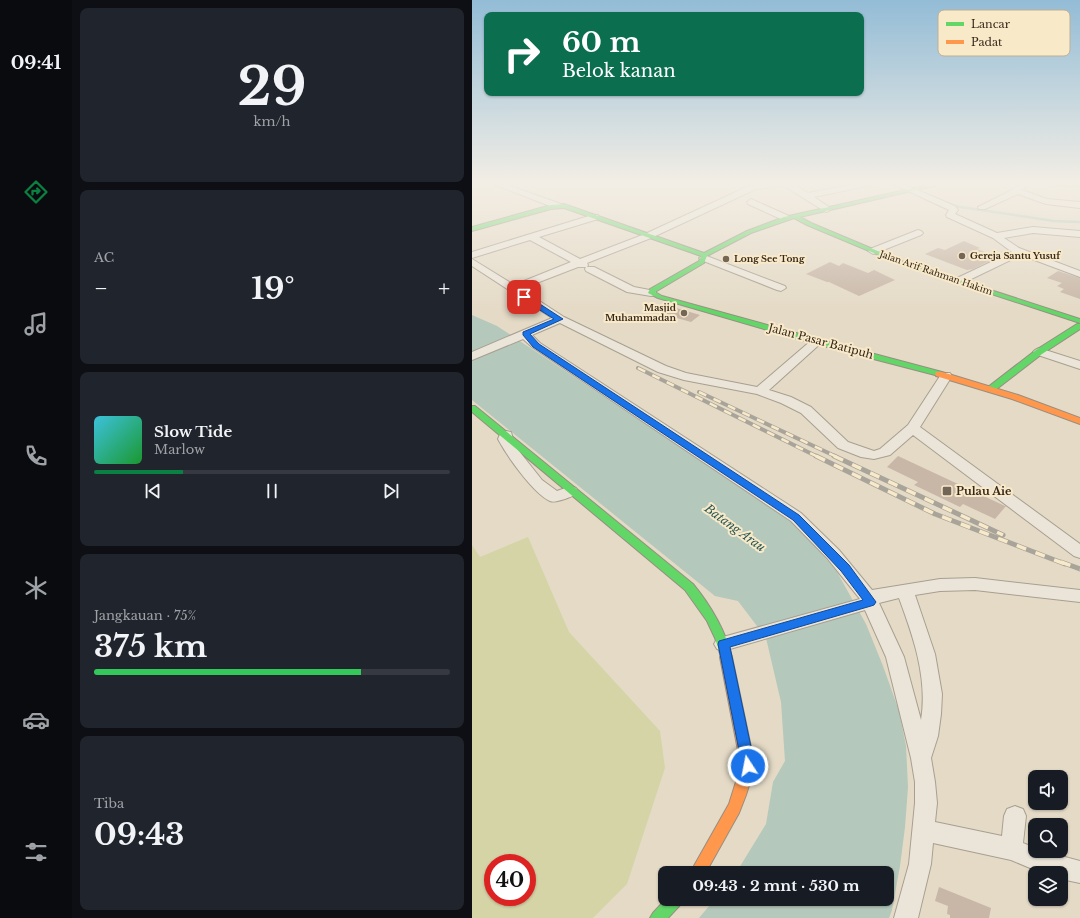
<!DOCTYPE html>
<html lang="id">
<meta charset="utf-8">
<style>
:root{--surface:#171b24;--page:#20242c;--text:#f1f3f6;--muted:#9ea1a6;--line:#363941;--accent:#0b8043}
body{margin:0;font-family:"Libre Baskerville",serif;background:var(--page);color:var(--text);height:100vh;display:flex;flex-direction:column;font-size:15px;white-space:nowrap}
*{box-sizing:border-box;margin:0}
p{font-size:13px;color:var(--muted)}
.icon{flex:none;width:22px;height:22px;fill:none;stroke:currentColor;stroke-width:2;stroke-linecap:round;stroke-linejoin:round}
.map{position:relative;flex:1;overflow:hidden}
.panel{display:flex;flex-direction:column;gap:8px;padding:8px;background:#0d0f14;width:400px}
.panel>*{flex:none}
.top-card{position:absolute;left:12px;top:12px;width:380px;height:84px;border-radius:8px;box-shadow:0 1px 3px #0004;background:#0b6e4f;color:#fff;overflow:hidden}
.tools{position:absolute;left:556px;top:770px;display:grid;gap:8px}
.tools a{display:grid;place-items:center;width:40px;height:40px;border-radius:8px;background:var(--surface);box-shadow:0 1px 3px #0004;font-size:20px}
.speed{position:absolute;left:12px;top:854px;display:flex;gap:8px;font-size:20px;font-weight:700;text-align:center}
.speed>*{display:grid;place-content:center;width:52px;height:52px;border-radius:50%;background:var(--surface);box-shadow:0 1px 3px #0004;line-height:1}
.speed .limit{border:6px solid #d22;background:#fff;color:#111}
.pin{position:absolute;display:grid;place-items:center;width:34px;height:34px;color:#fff;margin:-17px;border-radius:8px;box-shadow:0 2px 6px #0006}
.me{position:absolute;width:44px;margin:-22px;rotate:349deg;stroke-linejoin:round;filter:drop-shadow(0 0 3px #0008)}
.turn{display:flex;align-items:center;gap:14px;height:84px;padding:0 12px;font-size:18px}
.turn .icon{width:52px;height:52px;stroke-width:2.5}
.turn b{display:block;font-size:28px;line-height:34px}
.big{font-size:30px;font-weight:800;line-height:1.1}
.panel .widget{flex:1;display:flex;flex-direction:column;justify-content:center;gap:6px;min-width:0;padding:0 14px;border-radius:8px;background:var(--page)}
.panel .dial{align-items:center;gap:0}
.dial b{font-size:52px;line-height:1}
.song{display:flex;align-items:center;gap:12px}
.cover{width:48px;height:48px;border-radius:6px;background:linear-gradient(135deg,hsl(190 70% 55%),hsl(130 70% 35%))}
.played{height:4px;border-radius:2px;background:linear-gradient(90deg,var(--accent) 25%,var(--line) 25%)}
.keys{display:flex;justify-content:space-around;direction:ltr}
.heat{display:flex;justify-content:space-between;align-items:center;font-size:22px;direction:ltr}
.charge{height:6px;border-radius:3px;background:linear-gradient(90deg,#34c759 75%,var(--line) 0)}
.trip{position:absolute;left:186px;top:866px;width:236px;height:40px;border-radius:8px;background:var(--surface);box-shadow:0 1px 3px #0004;font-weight:800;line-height:40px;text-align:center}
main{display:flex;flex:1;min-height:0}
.dock{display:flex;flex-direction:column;width:72px;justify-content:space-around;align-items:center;background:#090b0e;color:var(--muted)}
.dock .icon{width:28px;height:28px}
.dock .on{color:var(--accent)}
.dock b{font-size:18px;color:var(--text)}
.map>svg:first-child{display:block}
</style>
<main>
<nav class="dock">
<b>09:41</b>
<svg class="icon on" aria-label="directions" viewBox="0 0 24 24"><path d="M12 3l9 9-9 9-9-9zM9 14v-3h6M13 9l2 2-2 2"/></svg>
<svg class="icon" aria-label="music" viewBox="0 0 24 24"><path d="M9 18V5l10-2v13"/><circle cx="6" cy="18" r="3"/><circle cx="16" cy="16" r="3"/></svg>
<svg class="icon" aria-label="phone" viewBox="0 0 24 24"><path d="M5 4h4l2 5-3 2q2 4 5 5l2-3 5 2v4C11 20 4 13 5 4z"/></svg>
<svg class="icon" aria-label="climate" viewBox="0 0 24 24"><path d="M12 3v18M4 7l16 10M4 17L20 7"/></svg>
<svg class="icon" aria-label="car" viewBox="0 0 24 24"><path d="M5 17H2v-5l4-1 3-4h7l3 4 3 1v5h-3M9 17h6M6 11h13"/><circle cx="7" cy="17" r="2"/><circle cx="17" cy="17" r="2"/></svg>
<svg class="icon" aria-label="filters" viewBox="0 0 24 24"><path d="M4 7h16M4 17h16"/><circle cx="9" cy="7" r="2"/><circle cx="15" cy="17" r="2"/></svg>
</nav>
<section class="panel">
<div class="widget dial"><b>29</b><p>km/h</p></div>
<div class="widget"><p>AC</p>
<div class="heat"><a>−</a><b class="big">19°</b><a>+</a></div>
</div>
<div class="widget">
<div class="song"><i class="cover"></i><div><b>Slow Tide</b><p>Marlow</p></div></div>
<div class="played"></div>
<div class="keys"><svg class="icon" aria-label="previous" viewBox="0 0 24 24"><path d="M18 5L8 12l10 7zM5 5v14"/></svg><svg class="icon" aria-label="pause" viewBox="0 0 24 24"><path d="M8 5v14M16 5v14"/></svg><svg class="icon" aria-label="next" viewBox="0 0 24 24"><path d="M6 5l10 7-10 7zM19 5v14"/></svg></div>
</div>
<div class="widget"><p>Jangkauan · 75%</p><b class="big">375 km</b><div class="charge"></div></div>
<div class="widget"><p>Tiba</p><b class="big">09:43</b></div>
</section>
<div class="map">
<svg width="608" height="918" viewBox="0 0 608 918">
<rect width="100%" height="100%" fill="#e4dac6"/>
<path fill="#d5d4a7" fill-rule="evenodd" d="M56,537L97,632L188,731L193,768L155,884L121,918H0V545L8,557ZM21,863H55V897H21Z"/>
<path fill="#b4c8bb" d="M0,315L25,326L284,497L329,529L365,572L394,624L411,666L427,711L434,746L436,787L433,827L428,866L420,910L417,918H227L243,899H415V873H264L294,824L301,782L313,761L309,702L294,638L266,601L243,596L0,400Z"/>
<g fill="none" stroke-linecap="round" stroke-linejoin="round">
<path stroke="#b4c8bb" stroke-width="2.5" d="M482,206L582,221L608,222"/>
</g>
<path fill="#c8b7a7" d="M492,241L508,248L505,249L523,256L520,257L524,258L501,269L495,270L453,254L466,248L473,250Z
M358,262L367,266L371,263L396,273L402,270L423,280L387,296L357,282H355L334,274Z
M586,271L608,278V299L588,292L592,289L585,286L590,283L575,278Z
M201,307L228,315L219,322L191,314Z
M426,456L533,506H534L523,519L491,504L488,507L442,485L446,482L415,467Z
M467,887L519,908L517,918H478V915L475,914L476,906L463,901Z"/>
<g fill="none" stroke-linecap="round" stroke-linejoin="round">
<defs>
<path id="street" d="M19,183H30L89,204L90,206L89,208H83Z
M297,183H319L336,193L389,183H404L400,185L342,197L357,207L358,209L357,211L354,212L312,186L284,189L179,238L115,263L116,265L115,267H122L162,287L183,291L184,293L183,295L179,296L155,292L114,271L113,269L114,267H106L49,289L92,317L194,366L214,373L285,387L341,339H349L351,341L349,343L297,390L319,397L339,407L376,442L402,451L408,449L436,425L470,373H478L480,376L448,427L608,544V558L602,556L441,435L418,455L402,459L389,457L366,448L329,413L309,403L285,394L212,380L186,372L88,323L60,335L68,343L329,513L367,550L400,590L468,579L503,578L608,590V602L503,590L468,591L443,595L463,654L470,694L469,714L466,736L459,758L463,782L465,803L463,822L530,836L532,816L535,809L543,806L551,809L554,816L551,843L563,848V851H571L608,861V883L589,879V873H570L539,860L461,843L459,864L446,918H422L437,864L443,803V782L439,758L414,657L393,610L251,651L245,649L242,644L245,639L251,637L388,599L355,558L319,521L60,347L51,339L0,360V352L80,318L0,266V259L42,285L99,262L58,240L0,258V252L120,215H126L127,217L126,219L67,237L108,259L173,234L279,185ZM427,598C441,636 456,678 449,720L432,657L407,603Z
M419,183H429L483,206L486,210L483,214L525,233L561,227L608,231V237L561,233L532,238L547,248L608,271V277L549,255L491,283H483L482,281L483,279L540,252L521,238L475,217L474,215L477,210Z
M548,183H557L550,190L575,199L608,202V208L574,204L546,194L513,209H507L506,207L540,190Z
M279,199L317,216L318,218L317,220H311L276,204L275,202Z
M446,230L449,231L451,233L449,235L404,253L401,254L396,251L398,249Z
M232,255L313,286L314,288L309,291L305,290L229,260L227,258Z
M567,348L608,361V369L563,354L561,352L563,350Z
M34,431L39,432L43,446L70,480L85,491L99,486L104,488L106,491C103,496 98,497 93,499C88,500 83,503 78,501C61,493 35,456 26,439L29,432Z"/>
<path id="fast" d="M465,183H474L328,217L339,223L432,262L608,319V323L428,264L335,225L322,218L279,233L235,256L232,263L183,292L190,296L346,339L470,372L471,374L467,376L340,343L186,298L176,293L178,289L227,261L229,256L92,208L79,209L0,231V227L79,205L92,204L232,253L275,231L312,217Z
M605,324H608V329L570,354L522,391H516L515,389L516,387L564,350Z
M0,406H3L221,584C239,606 253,630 260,657L258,660L254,662L250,660L243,638L235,621L213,590L0,412Z
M194,899H211L209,904L196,918H178L181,913Z"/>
<path id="slow" d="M578,183H608V186L581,185Z
M464,372H470L546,395L608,418V424L540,399L464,376L463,374Z
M254,652L258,654L260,657L283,766L274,795L267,813L238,865L233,873H218L257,804L269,766L248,657L250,654Z"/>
</defs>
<use href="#street" stroke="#a89f90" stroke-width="2"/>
<use href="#fast" stroke="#988e81" stroke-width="2"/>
<use href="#slow" stroke="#988e81" stroke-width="2"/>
<use href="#street" fill="#ebe5d9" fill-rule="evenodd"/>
<use href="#fast" fill="#63d668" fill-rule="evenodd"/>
<use href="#slow" fill="#ff974d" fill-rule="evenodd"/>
<defs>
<path id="rail-far1" d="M166,368L346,457
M227,392L365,457"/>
<path id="rail" d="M344,456L463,514L593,564
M362,456L531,535
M589,562L608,569"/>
</defs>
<use href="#rail-far1" stroke="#a9a49a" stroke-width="4"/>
<use href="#rail" stroke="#a9a49a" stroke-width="5"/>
<use href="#rail-far1" stroke="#f8e9c9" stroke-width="2.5" stroke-dasharray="8" stroke-linecap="butt"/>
<use href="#rail" stroke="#f8e9c9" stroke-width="3.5" stroke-dasharray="10" stroke-linecap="butt"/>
</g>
<linearGradient id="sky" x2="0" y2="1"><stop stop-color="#93bcd6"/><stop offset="0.59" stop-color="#f3eee5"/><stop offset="1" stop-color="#f3eee5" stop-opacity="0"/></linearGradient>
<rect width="608" height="311" fill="url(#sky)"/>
<path fill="#1a73e8" stroke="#114b97" d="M49,295H54L91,319L58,334L67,344L327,515L377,565L404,602L402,605L399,606L258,647L283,766L281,770L276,772L272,770L270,766L246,644L247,641L391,600L369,571L321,520L61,347L51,335V332L82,319L49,298Z"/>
<g fill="#736656" stroke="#f8e9c9" stroke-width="1.5">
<circle cx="490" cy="256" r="4"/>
<circle cx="254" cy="259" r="4"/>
<circle cx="212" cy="313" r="4"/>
<rect x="470" y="486" width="10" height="10" rx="2"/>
</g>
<g text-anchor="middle" stroke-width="4" stroke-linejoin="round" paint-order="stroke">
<g font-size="9" font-weight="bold" fill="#362719" stroke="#f8e9c9" text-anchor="start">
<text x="498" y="259">Gereja Santu Yusuf</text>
<text x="262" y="262">Long See Tong</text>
<text x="204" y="311" text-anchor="end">Masjid<tspan x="204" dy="10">Muhammadan</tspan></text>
</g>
<g font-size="9" fill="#362719" stroke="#f8e9c9">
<text transform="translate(464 273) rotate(19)" y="3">Jalan Arif Rahman Hakim</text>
</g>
<g font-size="11" fill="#362719" stroke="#f8e9c9">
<text transform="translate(349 341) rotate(15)" y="4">Jalan Pasar Batipuh</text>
</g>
<g font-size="11" font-weight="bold" fill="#362719" stroke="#f8e9c9" text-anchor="start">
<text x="484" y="495">Pulau Aie</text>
</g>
<g font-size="12" font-style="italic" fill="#275753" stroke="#f8e9c9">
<text transform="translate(263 528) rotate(36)" y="4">Batang Arau</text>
</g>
</g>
<rect x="466" y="10" width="132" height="46" rx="6" fill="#f8e9c9" stroke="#beaf94" stroke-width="1"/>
<rect x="474" y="22" width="18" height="4" fill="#63d668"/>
<rect x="474" y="40" width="18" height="4" fill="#ff974d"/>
<g font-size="11" fill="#362719">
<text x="499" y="28">Lancar</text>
<text x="499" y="46">Padat</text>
</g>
</svg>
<div class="tools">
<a><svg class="icon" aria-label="sound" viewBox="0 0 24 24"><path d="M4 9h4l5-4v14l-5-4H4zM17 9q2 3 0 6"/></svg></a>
<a><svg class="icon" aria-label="search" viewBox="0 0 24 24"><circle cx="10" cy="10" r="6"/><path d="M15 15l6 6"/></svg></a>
<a><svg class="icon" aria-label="layers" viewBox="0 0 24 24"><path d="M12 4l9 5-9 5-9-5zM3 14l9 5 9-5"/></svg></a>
</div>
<div class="speed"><div class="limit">40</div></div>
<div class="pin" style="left:52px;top:297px;background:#d93025"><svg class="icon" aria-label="arrive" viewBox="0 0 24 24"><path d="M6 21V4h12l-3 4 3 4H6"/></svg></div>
<svg class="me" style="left:276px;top:766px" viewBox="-20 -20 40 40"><circle r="17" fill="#1a73e8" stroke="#fff" stroke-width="3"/><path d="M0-11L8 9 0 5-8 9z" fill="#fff"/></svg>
<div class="trip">09:43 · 2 mnt · 530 m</div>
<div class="top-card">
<div class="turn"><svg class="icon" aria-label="right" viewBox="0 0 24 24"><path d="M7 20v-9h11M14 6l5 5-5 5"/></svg><div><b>60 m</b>Belok kanan</div></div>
</div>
</div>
</main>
